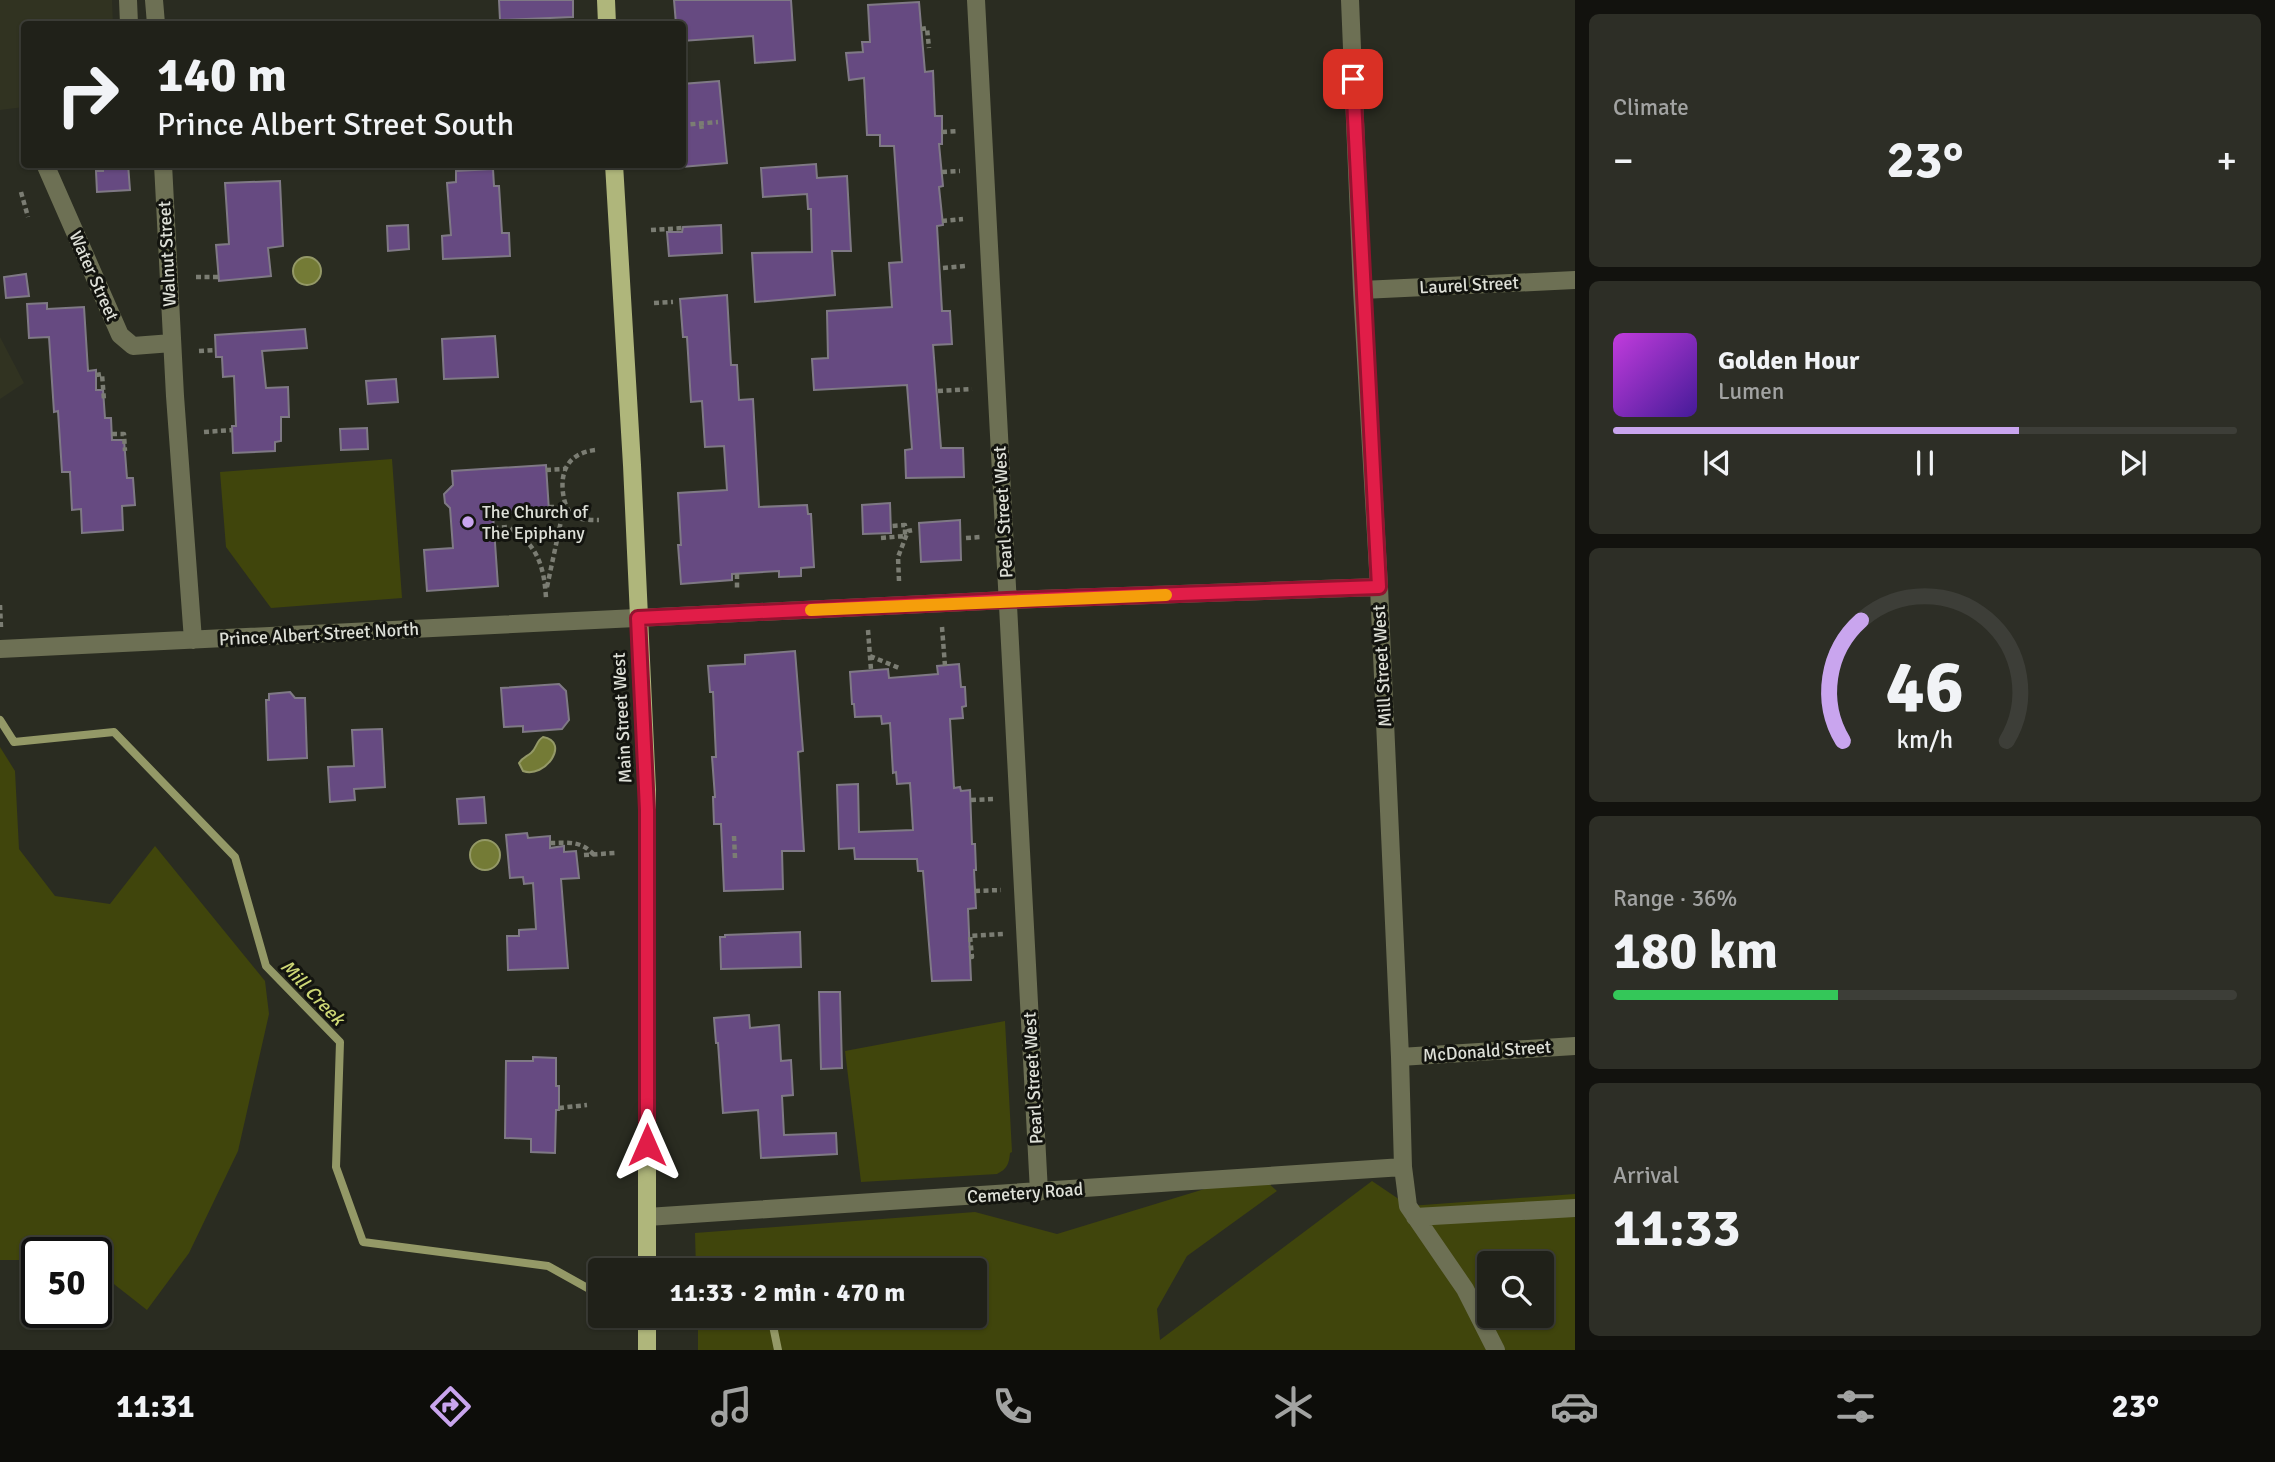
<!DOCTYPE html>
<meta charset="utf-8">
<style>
:root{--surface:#202119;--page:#2d2e26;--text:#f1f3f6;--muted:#a2a3a2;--line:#3d3e38;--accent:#c9a5ee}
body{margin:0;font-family:Signika,sans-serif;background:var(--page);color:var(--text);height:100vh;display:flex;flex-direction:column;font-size:26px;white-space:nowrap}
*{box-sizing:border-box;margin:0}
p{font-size:23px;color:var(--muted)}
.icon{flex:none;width:38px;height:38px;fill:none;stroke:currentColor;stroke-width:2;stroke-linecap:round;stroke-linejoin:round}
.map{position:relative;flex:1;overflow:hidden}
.sheet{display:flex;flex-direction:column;gap:14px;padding:14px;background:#12120e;width:700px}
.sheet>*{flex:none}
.top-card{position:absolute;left:21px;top:21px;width:665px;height:147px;border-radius:7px;box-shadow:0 2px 5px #0004,0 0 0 2px var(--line);background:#202119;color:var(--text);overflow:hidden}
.buttons{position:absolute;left:1477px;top:1251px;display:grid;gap:14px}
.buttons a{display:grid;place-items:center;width:77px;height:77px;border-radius:7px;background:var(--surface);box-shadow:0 2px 5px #0004,0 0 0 2px var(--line);font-size:35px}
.speed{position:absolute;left:21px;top:1237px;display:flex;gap:14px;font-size:35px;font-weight:700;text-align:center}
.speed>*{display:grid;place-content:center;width:91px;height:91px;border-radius:50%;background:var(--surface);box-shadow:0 2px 5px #0004,0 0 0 2px var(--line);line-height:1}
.speed .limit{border:4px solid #111;border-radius:10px;background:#fff;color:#111}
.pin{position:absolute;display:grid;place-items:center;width:60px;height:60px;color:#fff;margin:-30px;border-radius:14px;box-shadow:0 4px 10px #0006}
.me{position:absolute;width:77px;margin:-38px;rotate:0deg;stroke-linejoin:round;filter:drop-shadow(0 0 5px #0008)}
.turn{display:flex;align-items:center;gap:24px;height:147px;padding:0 21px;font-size:32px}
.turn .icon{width:91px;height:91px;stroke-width:2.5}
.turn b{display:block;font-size:49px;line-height:60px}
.big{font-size:52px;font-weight:700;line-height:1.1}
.sheet .widget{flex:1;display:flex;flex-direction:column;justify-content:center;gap:10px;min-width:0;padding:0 24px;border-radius:10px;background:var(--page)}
.sheet .dial{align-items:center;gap:0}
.dial svg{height:182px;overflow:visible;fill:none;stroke:var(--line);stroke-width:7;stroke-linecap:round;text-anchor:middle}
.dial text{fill:var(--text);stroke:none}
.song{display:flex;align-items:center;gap:21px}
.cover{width:84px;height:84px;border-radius:10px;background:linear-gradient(135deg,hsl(290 70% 55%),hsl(260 70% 35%))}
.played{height:7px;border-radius:4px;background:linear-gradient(90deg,var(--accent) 65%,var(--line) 65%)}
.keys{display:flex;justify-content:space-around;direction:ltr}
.heat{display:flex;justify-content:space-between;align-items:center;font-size:38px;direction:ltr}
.charge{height:10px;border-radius:5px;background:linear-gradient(90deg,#34c759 36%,var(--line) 0)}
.trip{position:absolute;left:588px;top:1258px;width:399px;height:70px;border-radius:7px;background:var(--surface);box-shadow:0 2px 5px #0004,0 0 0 2px var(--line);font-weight:700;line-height:70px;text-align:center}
.menu{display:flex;height:112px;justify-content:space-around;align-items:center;background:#0d0d0a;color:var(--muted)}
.menu .icon{width:49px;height:49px}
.menu .selected{color:var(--accent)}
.menu b{font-size:32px;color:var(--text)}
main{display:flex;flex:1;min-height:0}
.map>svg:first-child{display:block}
</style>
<main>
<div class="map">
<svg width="1575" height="1350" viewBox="0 0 1575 1350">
<rect width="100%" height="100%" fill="#2a2c21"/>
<path fill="#313321" d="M0,0H112L113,24H24V107L0,110Z
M0,337L24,383L0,399Z"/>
<path fill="#40450c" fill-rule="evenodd" d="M392,459L402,598L271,608L226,547L220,472Z
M0,747L15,771L19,849L55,896L110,904L155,846L265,981L269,1014L238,1151L189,1253L147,1310L96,1270V1253H37V1260H0Z
M1005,1021L1012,1152L1010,1153C1009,1164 1007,1169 997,1174L861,1182L845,1051Z
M1257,1173L1277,1191L1187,1256L1157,1309L1160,1340L1372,1181L1409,1206L1575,1194V1350H698V1316H975V1270H696L695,1233L975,1212L1057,1234ZM1489,1264H1542V1316H1489Z"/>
<path fill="#747b36" stroke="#949967" stroke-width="2" d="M293 271a14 14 0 1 1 28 0a14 14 0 1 1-28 0Z
M543,737C571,742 545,779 523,771L519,763C523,757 526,757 531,753C537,748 536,741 543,737Z
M470 855a15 15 0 1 1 30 0a15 15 0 1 1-30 0Z"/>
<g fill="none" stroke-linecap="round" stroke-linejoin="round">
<path stroke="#949967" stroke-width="8" d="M0,720L14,742L114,732L235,857L266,966L340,1042L336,1167L363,1242L548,1266L600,1295
M771,1316L778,1350
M677,1317L716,1316"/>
</g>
<path fill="#664a81" stroke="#7f7985" stroke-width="2" d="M499,0H573V17L500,20Z
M674,0H791L795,60L755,63L753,36L682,41V24H676Z
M919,2L925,72L933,71L935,116H942V144H939L943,186L939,187L943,225L937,226L942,311H950L952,344L933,345L941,448H963L964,477L906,478L905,450L912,449L907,385L814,390L812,359L828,358L827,311L892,307L889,263L902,262L894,146H880V135H867L864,78L849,80L846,53L863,52L862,42H870L868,5Z
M719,81L727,163L682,167V84Z
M103,164H128L130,190L97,192L96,171H103Z
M816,164L817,178L847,176L851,251H832L835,295L755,302L752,253L812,252L811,209H808L807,194L763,197L761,168Z
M493,169L494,186H499L502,233H509L510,256L443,259L442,236L451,235L447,183L456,182V171Z
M280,181L283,246L268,248L271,276L219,281L216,245L229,244L225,183Z
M408,225L409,249L388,251L387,226Z
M721,225L722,253L669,256L667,232H682L683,227Z
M26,274L29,296L6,298L4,277Z
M727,295L731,365H737L739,400L753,399L759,507L807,505L808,514H811L814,567L801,568V576L779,577V571L732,574V580L681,584L678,545H681L678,493L727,490L724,446L705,447L702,401L691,402L687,337H683L680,299Z
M47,303V309L84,307L88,371L96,370V390H103L105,418H111L112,440H124L127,478H133L135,505L122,506L123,530L82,533L81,509L72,510L70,472H62L58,411L54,412L49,337L29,338L27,304Z
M305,329L307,348L262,351L266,388L288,387L289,417H281V441L275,442V451L233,453L232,426H236L234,376L223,377L222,357H216L215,335Z
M495,336L498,377L444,379L442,339Z
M396,379L398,402L368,404L366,381Z
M367,428L368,449L341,450L340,429Z
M546,465L549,511L493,514L498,586L427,591L424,550L453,548L450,508L445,503L444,494L453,485L452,471Z
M890,503L891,533L863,534L862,505Z
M960,520L961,560L921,562L919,523Z
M795,651L803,751L798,752L804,851H782L783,889L724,891L721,824H714L713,797H715L712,757H716L713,692H710L708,666L745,664V655Z
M959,664L961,687H965L966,706L962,707L963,718L950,719L954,788L960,787L961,791L970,790L972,844H975L976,870H974L976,908L968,909L971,980L932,981L923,871H918L917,859H855L854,848L839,849L837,785L858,784L859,832L913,830L910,783L897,784L896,772L893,773L890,723L882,724L881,716L855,717L854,704H852L850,672L888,669L889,678L938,674L937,666Z
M559,684L566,691L569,720L562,729L523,732V726L504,727L501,688Z
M290,692L295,698H305L307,758L268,760L266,700H269V694Z
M382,729L385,787L354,789L355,800L330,802L328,767L354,766L352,730Z
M484,797L486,823L459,824L457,799Z
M527,833L528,838L550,836V848L564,846V852L576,851L579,878L561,879L568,968L508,970L507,936H519V930L536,929L533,883L524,884L523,877L510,878L506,835Z
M800,932L801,967L721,969L720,937H725V935Z
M819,992H840L842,1068L821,1069Z
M749,1015L750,1028L779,1025L781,1061L791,1060L793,1095L782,1096L784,1135L836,1133L837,1154L761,1158L758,1110L723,1113L718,1043H716L714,1018Z
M533,1057L556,1058V1086H559V1110H556L555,1153L531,1152V1139L505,1138L506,1061H533Z"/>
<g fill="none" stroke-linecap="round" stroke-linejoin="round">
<path stroke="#7b7d73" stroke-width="4.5" stroke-dasharray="5 3.5" stroke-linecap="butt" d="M921,29L927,28L929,48
M701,124L702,130
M682,125L718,122
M942,132L958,131
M942,172L960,171
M21,192L28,217
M942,221L963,219
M651,230L683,228
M943,268L966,266
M196,277H218
M654,303L673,302
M199,351L216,350
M96,375L102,374L104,400
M938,391L972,389
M204,432L232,430
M112,434H124L125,451
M595,450C570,453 560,469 563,493C564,500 566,509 572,514C578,520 590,520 599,520
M546,470L564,469
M549,507H566
M485,529L508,527C537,544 544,565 546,598
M881,538L905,536V525L891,526
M966,538L980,537
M737,574V589
M899,581L898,557L908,531L913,530
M547,587L564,507
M0,605L1,627
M942,627L945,666
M868,630L871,670
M870,656L899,668
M971,800L995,799
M734,836L735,858
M550,843C568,843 581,840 594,855
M584,855L615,853
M975,891L1001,890
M970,957H972L970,936L1003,934
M559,1108L587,1105"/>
<path stroke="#6d7054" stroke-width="18" d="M128,0L129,24
M154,0L156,24
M976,0L1039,1192
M1350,0L1362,290L1379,587L1400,1057L1403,1167L1408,1206L1465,1289L1496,1350
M45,164L120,335L133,346L172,343
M163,164L175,396L193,640
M1362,290L1575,280
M0,649L1007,600L1379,587
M1400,1057L1575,1046
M647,1217L1403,1167
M1415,1217L1575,1208"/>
<path stroke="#afb67b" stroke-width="18" d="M606,0L607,24
M614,164L632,465L647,790V1270
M647,1316V1350"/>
</g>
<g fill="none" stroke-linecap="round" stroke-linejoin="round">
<defs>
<path id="route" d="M647,1145V810L638,618L1007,600L1379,587L1353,79"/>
</defs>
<use href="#route" stroke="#92132f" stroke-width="18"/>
<use href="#route" stroke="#e11d48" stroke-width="12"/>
<path stroke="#f59e0b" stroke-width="12" d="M811,610L1166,595"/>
</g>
<circle fill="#c9a5ee" stroke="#13140f" stroke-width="2.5" cx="468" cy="522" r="7"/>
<g text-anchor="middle" stroke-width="6" stroke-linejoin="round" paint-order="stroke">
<g font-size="18" fill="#dee0d8" stroke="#13140f">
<text transform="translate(167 254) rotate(-93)" y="6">Walnut Street</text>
<text transform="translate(94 276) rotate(66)" y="6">Water Street</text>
<text transform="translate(1469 285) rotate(-3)" y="6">Laurel Street</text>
<text transform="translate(1003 512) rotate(-93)" y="6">Pearl Street West</text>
<text transform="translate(319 634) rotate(-3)" y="6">Prince Albert Street North</text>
<text transform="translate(1382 666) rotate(-93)" y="6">Mill Street West</text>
<text transform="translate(622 718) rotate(-93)" y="6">Main Street West</text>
<text transform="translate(1487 1051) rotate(-4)" y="6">McDonald Street</text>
<text transform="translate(1033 1078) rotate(-93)" y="6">Pearl Street West</text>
<text transform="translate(1025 1193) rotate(-4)" y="6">Cemetery Road</text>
</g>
<g font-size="18" fill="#dee0d8" stroke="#13140f" text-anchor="start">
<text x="482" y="518">The Church of<tspan x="482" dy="21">The Epiphany</tspan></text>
</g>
<g font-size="19" font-style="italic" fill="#cdd775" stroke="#13140f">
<text transform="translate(313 992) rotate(46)" y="7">Mill Creek</text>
</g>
</g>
</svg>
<div class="buttons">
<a><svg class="icon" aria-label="search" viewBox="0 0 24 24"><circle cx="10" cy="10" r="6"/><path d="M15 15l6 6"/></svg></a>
</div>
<div class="speed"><div class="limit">50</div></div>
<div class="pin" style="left:1353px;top:79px;background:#d93025"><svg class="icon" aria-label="arrive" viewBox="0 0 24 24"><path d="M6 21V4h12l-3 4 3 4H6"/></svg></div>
<svg class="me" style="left:647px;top:1145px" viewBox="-20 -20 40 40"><path d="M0-17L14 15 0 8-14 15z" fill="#e11d48" stroke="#fff" stroke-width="4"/></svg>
<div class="trip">11:33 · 2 min · 470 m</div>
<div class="top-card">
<div class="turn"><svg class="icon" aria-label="right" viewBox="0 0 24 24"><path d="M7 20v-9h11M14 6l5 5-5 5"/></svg><div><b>140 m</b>Prince Albert Street South</div></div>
</div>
</div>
<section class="sheet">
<div class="widget"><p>Climate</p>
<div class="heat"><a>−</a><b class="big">23°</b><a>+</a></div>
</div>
<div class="widget">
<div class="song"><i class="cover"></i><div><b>Golden Hour</b><p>Lumen</p></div></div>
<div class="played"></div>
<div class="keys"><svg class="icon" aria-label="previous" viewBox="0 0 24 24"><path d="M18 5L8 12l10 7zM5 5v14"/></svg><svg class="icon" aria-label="pause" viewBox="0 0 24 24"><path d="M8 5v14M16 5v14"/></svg><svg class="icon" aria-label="next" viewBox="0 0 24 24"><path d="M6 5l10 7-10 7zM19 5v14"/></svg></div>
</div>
<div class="widget dial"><svg viewBox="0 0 100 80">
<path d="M14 69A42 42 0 1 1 86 69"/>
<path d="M14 69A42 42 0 0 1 22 16" stroke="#c9a5ee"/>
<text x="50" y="56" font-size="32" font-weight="700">46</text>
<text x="50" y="72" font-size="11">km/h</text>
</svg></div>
<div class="widget"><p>Range · 36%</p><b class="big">180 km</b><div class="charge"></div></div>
<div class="widget"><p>Arrival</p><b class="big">11:33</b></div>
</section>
</main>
<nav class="menu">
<b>11:31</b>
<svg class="icon selected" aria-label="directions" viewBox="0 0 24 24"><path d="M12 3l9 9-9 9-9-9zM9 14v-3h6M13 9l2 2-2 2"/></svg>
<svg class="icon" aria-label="music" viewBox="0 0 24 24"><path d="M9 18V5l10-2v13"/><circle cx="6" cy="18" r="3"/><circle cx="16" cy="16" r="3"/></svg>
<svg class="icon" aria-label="phone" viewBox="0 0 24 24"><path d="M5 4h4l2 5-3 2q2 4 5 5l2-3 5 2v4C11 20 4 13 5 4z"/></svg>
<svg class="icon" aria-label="climate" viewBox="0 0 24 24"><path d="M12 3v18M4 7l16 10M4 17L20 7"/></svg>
<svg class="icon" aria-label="car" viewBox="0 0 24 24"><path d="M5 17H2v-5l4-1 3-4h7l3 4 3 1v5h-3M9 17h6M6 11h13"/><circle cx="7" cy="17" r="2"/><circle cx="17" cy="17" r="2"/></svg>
<svg class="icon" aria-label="filters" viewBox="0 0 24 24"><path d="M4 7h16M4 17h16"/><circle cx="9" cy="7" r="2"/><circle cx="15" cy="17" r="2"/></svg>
<b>23°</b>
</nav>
